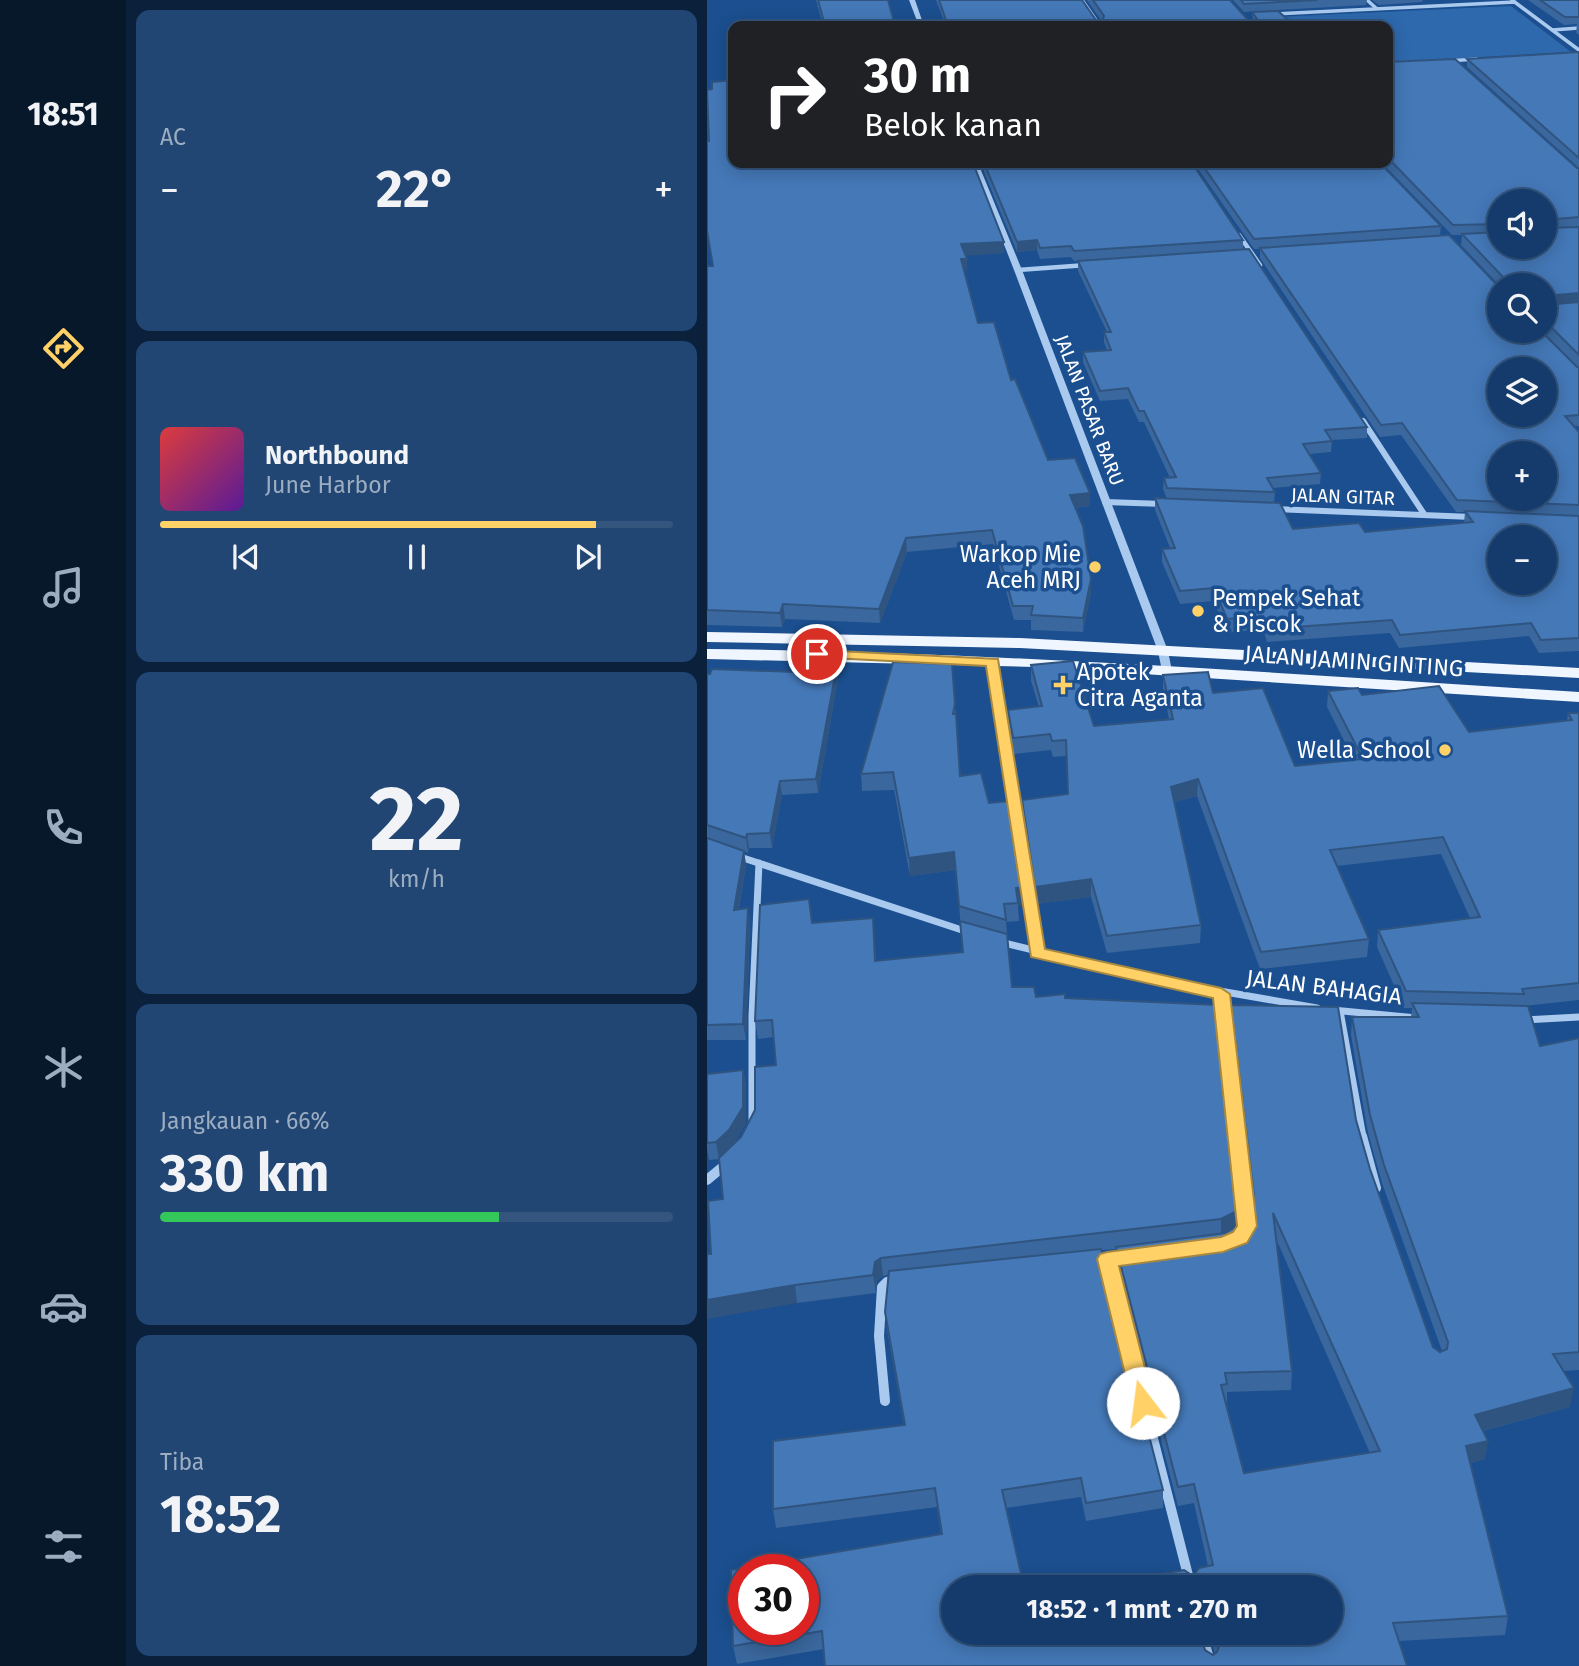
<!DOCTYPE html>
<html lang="id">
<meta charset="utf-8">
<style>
:root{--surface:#143b6b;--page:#214673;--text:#f1f3f6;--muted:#9dadc1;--line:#33557e;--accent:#ffd166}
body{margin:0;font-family:"Fira Sans",sans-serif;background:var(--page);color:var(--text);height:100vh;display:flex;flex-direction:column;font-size:26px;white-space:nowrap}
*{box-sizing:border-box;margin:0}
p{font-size:23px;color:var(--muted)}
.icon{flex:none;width:38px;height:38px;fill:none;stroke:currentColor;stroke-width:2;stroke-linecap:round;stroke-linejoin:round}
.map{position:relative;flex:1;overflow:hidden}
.side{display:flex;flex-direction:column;gap:10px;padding:10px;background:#0b203b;width:581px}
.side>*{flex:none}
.guide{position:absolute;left:21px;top:21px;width:665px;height:147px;border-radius:14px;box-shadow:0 4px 18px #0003,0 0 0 2px var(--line);background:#202124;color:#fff;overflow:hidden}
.buttons{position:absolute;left:780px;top:189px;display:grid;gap:14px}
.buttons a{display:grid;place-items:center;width:70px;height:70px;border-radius:50%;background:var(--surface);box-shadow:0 4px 18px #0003,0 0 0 2px var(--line);font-size:35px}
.speed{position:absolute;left:21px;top:1554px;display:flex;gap:14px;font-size:35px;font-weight:700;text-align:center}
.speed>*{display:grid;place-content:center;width:91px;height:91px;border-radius:50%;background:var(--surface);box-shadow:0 4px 18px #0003,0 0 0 2px var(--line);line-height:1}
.speed .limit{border:10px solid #d22;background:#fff;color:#111}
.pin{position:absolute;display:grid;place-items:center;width:60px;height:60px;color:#fff;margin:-30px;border:4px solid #fff;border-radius:50%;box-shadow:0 2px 7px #0007}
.me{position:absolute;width:77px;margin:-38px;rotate:345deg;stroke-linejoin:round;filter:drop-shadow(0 0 5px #0008)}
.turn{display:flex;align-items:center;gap:24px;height:147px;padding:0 21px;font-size:32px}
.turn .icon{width:91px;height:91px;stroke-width:2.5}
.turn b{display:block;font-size:49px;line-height:60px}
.big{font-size:52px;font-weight:700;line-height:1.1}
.side .tile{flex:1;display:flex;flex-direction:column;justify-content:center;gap:10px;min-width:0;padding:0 24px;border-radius:14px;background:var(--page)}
.side .dial{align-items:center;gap:0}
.dial b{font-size:91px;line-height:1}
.song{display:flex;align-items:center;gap:21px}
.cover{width:84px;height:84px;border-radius:10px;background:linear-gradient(135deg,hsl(0 70% 55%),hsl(270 70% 35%))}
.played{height:7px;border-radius:4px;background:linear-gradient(90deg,var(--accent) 85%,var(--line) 85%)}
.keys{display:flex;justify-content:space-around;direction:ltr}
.heat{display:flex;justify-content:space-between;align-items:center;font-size:38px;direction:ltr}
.charge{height:10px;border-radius:5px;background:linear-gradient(90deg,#34c759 66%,var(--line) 0)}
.trip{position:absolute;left:234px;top:1575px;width:402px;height:70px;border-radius:35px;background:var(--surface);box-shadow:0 4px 18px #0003,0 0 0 2px var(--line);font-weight:700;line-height:70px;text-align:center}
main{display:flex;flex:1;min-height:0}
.dock{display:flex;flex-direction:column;width:126px;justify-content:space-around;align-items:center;background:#08182b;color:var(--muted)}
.dock .icon{width:49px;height:49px}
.dock .on{color:var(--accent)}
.dock b{font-size:32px;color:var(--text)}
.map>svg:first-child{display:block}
</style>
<main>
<nav class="dock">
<b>18:51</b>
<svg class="icon on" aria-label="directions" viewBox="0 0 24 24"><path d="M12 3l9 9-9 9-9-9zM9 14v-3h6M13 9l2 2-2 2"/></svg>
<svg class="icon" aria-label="music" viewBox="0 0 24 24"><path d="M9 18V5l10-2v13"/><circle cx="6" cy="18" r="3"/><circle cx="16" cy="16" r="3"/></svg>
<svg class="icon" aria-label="phone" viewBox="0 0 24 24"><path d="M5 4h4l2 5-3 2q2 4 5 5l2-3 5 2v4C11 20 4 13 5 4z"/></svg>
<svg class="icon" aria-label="climate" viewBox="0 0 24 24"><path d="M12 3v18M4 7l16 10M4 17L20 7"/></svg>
<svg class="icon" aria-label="car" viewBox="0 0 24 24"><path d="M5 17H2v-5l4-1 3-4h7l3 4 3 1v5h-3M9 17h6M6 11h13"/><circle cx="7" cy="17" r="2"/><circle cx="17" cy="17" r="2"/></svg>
<svg class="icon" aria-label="filters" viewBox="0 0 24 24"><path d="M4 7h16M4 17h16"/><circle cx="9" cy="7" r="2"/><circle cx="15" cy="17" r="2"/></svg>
</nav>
<section class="side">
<div class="tile"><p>AC</p>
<div class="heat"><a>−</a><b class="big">22°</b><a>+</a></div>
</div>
<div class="tile">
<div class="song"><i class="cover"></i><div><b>Northbound</b><p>June Harbor</p></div></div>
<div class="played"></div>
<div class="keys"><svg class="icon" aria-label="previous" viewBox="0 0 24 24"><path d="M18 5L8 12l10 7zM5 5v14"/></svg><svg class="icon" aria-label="pause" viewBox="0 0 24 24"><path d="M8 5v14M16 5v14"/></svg><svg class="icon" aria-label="next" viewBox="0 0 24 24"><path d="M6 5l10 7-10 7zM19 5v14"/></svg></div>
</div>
<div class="tile dial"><b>22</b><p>km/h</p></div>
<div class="tile"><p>Jangkauan · 66%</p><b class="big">330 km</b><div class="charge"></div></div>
<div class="tile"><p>Tiba</p><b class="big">18:52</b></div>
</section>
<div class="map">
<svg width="872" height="1666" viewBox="0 0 872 1666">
<rect width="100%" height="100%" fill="#1b4f8f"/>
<path fill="#2e69ad" d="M804,6L864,52L681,62V26H554L547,18Z"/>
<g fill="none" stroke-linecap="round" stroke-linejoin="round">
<path stroke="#a9c9ee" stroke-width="3.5" d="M375,0L393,26
M660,0L670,9
M805,0L872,50
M567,14L808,2
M845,30L872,28
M740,61L770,59"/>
<path stroke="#a9c9ee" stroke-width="4.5" d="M532,235L553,265
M311,270L380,265"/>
<path stroke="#a9c9ee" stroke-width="6" d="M656,421L717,514
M398,502L457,504
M567,509L765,517
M286,662L297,732"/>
<path stroke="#a9c9ee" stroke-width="7" d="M296,730L330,953
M30,856L261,932
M293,942L450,980L610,1008
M514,994L529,1137
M625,1010L710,1018
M633,1011L656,1137
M817,1020L872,1017
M45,1123V1016L52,863"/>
<path stroke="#a9c9ee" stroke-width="10" d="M529,1136L539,1229
M655,1136L669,1188
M0,1180L18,1165
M418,1257L400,1259L484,1587
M178,1401L172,1336L175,1287L180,1282L187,1281
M495,1633L504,1666"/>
<path fill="#a9c9ee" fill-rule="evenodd" d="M202,0H208L217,26H212Z
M265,163H271L315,270L461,651L465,671L464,673L460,674L455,671L451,651L307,270Z"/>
<path fill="#f0f6ff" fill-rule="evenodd" d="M0,632L313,638L872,668V678L313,648L0,642Z
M0,649C291,652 581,674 872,692V702L327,667L0,659Z"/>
</g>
<path fill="#3a679d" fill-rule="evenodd" d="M109,0H181L188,26H116Z
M229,0H375L389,20L395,22L380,0H523L543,22L546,21L545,12L588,26H239Z
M526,0H660L659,5L537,12Z
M665,0H716L715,2L672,5Z
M812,0H872V35L869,33L870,24L857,25L821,0Z
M872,52V426H867L872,432V651L832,653L822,636L692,648L683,633L560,642L556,629L520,633L506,601L473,604L455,562V549L463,548L448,510V498L460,499L456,489L457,478H463L437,422H432L421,399L393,401L376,362V352L400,350L397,342V332H400L371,271V261H367L364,257L333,259L330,250L310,252L277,172V163L536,240V250L660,427V438L625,440L624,452L603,454L614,473L613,484L566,488L568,492L567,503L586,529L658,532L757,523L758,512H749L694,435L673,437L553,258V249H547L487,163H673L734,226L733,236L793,331L871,367L835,331H838V285L793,286L754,245L755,235H745L675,163H681V62L872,168L760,67V59ZM793,201H838V247H793Z
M211,166L297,253L258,255L260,259V270H257L271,323L304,380L341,460L383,506L369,508L384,579V593L376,632L324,630V620H307L286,544L200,552L173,623L78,619L75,627L0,625V266H6Z
M245,664L253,776L282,803L317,906H311L312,921L299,922L305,987L329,997L358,998L532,1197L531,1214L528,1227L542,1219L545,1205L523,1023L524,1005L649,1120L663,1169L726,1347L733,1352L735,1351L675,1183L661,1133L644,1035L645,1017H704L705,1008H697L670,947L671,930L763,918L734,854L630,866L662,939L660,957L553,969L490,796L468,802L494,925L493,943L400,953L384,897L329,904L315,817V800L361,794L359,756L346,757L344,750L307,754L302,726L301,710L332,707L324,681V665L387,726L462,719L456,691V675L506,693L588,766L647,760L620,707L621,691L655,695L762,732L860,720L861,713H872V1000L816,1006L833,1046L872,1038V1370L856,1371L863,1407L776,1431L778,1459L763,1463L801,1616L798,1635L692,1641L700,1666L117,1649L30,1664L26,1646L234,1535L230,1507L69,1528L66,1509L197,1425L180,1330L178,1312L181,1275L176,1276L170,1280L169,1293L90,1303L4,1254L16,1199L12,1159L2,1160L0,1148V1074L36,1070L39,1086V1123L25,1146L34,1137L69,1065L67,1037L51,1039L48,1021L105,923L166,918L169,961L256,952L249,870L203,876L187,790L155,791L154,774ZM570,1241L663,1453L537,1473L519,1402H520V1392L584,1390L585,1371ZM409,1249V1265L471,1506L487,1503L501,1566L486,1576L625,1633H502L508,1654L506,1655L498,1650L247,1587L299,1508L374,1497L379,1521L456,1508V1490L395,1250Z
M130,665L131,679L111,793L75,795L65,848H42L41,853L37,851L39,865L32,909L41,908L43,923L39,1040H0V674L87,672Z"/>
<path fill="#305480" d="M330,240V250L310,252V242Z
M297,242V253L255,256L254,244Z
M254,259H260V270H254Z
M872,293V303L838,306L839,296Z
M383,493V506L364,508L363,495Z
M199,538L200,552L173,623L172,609Z
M384,579V593L376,632V618Z
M76,604L78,619L75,627L73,613Z
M130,665L131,679L111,793L109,779Z
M491,779L490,796L464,803V787Z
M73,781L75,795L65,848L63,833Z
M40,834L42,848L41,853L39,838Z
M37,851L39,865L29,925L27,910Z
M247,852L249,870L203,876L202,858Z
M384,879V897L329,904L328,887Z
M316,887L317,906H311L309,888Z
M41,908L43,923L39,1040L36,1024Z
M36,1070L39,1086V1123L25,1146L12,1159L9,1142Z
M532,1197L531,1214L528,1230L514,1237V1219Z
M174,1258L176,1276L170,1280L169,1293L166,1275L168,1262Z
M88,1285L90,1303L0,1319V1300Z
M867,1388L863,1407L765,1434L768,1415Z
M781,1441L778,1459L756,1465L759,1446Z"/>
<path fill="#4478b7" stroke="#305480" stroke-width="2" fill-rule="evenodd" d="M111,0H181L188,26H118Z
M232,0H375L389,20L395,22L397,16L386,0H523L543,22L550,19L545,12L571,11L588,26H241Z
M534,0H610L537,4Z
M833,0H872V17H858Z
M872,52V158L760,59Z
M748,59L870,168H872V217L838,220V201H793V224L746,225L681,158V62Z
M26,80V163H210L211,166L266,163L297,242L254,244L260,259H254L271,323L287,322L304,380L308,379L341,460L368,458L383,493L363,495L376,526L384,579L376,618L324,615L326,606H306L285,530L199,538L172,609L76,604L73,613L0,610V266H6L0,231V141H2L0,90L5,89V82Z
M277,163H485L536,240L367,251L364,246L333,248L330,240L310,242Z
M494,163H673L734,226L547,239Z
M872,227V293L838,296V285H797L798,279L755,234L793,232V247H838V228Z
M742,235L791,286H793V331H834L870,367H872V415L858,416L872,432V505L750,500L695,423L674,425L553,248ZM793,369H838V415H793ZM793,453H838V499H793Z
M542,249L660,427L618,430L625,441L596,444L614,473L560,478L568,492L460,488L457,478L469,477L437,411H432L421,388L393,391L376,352L404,350L397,332H404L371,261Z
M872,302V355L838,321V304L839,305Z
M448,498L573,503L586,529L652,523L658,532L766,522L758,511L872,516V638L834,640L824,623L693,635L685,620L561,629L556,616L520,619L507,588L473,591L455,549L468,548ZM793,537H838V583H793Z
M366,661L387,726L466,719L456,675L501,672L506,693L556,688L588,766L656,759L621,691L651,688L655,695L732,686L762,732L865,720L861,713H872V983L815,989L817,994L699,991L671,930L773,917L736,837L623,850L662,939L554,952L491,779L464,787L494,925L400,936L384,879L328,887L315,800L361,794L359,740L345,741L343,734L306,738L301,710L335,706L324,665Z
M186,662L245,664L248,704L246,714H249L253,776L274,773L282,803L302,801L316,887L309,888L311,903L297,904L299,920L252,906L247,852L202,858L186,772L154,774Z
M130,665L109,779L73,781L63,833L40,834L39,838L0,825V674H3L5,669L87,672L88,666Z
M0,838L37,851L27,910L41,908L36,1024L0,1025Z
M102,899L105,923L166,918L168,961L256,952L253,921L300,934L305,987H327L329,997L358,994V998L511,1005L532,1197L528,1212L514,1219L174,1258L168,1262L166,1275L88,1285L0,1300V1254H4L1,1201L16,1199L12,1158L34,1137L48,1110V1067L69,1065L65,1020L48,1021L53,905Z
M705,1003L821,1006L833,1046L872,1038V1352L846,1354L867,1388L768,1415L781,1441L759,1446L801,1616L686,1623L700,1666H118L115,1631L26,1646L24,1570L235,1534L228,1488L66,1509V1441L198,1425L178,1312L182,1271L394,1249L456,1490L379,1503L374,1478L295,1490L317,1587H247V1633H493L498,1650L506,1655L510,1652L512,1646L508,1633H625V1587H379L477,1570L486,1576L492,1568L506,1565L487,1484L471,1487L409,1247L518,1233L542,1219L547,1196L524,1005L631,1007L649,1120L663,1169L726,1347L733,1352L740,1349L741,1342L677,1165L663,1115L645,1017H712ZM566,1213L673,1451L537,1473L514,1385L520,1384L518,1373L585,1371ZM37,1570H96V1629H37Z
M36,1070V1107L22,1130L9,1142L0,1143V1074Z"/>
<path fill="#ffd166" stroke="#a68842" stroke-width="2" d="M110,650L291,659L338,949L514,988L523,994L550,1226L540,1243L516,1252L412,1266L447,1403L444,1409L436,1412L428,1409L425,1403L390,1259L393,1254L400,1252L514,1237L526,1232L530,1226L506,998L324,957L279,666L105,657L103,654Z"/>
<g fill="#ffd166" stroke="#1b4f8f" stroke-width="2.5">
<circle cx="388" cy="567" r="7"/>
<circle cx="491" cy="611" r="7"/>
<path d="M352.5 674.5h7v7h7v7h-7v7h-7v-7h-7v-7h7z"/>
<circle cx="738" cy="750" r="7"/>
</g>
<g text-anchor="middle" stroke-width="7" stroke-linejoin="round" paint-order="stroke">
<g font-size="19" fill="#fff" stroke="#1b4f8f">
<text transform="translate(383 410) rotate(69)" y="7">JALAN PASAR BARU</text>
<text transform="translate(636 496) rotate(2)" y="7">JALAN GITAR</text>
</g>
<g font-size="23" fill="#fff" stroke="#1b4f8f" text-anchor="end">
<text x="374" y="562">Warkop Mie<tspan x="374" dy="26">Aceh MRJ</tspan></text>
<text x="505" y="606" text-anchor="start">Pempek Sehat<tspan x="505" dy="26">&amp; Piscok</tspan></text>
<text x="370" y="680" text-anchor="start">Apotek<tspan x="370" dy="26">Citra Aganta</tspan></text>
<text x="724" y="758">Wella School</text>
</g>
<g font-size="23" fill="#fff" stroke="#1b4f8f">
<text transform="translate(647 661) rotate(4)" y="8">JALAN JAMIN GINTING</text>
<text transform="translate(617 987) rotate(7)" y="8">JALAN BAHAGIA</text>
</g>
</g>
</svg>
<div class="buttons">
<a><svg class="icon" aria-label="sound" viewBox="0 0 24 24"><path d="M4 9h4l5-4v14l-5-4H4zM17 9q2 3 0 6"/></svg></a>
<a><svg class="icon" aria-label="search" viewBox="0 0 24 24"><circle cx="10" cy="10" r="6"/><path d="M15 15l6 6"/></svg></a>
<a><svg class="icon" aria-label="layers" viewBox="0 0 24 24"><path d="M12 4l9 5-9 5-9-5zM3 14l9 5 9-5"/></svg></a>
<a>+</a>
<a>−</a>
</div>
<div class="speed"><div class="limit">30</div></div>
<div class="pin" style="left:110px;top:654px;background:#d93025"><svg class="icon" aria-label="arrive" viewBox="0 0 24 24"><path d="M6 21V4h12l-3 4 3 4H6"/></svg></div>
<svg class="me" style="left:436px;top:1403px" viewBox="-20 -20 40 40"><circle r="19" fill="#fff"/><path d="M0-13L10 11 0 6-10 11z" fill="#ffd166"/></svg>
<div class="trip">18:52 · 1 mnt · 270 m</div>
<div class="guide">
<div class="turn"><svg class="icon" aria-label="right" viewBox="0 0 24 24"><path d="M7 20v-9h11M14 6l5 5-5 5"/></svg><div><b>30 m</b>Belok kanan</div></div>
</div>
</div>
</main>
